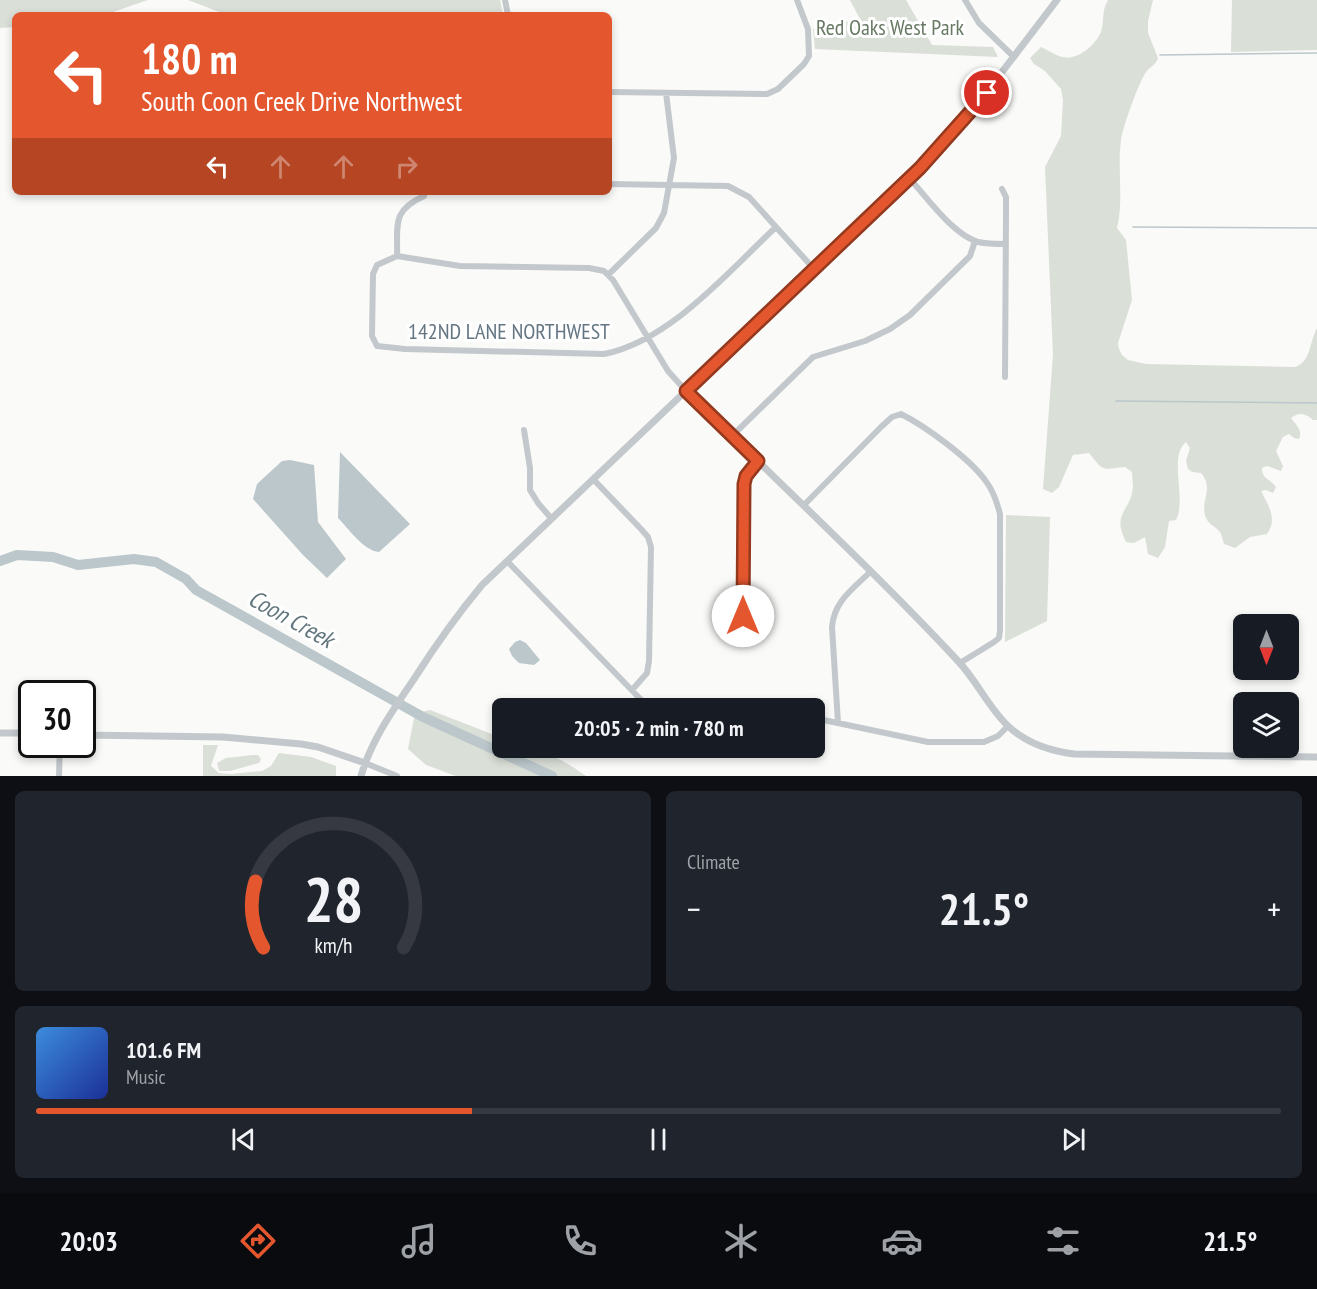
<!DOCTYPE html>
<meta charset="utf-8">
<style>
:root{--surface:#171b24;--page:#20242c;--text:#f1f3f6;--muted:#9ea1a6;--line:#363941;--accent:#e4572e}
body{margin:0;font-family:"PT Sans Narrow",sans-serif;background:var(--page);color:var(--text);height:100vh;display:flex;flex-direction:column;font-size:22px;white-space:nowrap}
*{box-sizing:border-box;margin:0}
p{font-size:20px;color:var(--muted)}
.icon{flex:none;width:33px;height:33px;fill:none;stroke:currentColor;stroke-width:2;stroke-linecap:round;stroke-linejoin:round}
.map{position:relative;height:776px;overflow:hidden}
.details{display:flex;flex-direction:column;gap:15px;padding:15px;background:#0d0f14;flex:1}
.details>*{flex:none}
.top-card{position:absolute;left:12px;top:12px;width:600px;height:183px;border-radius:9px;box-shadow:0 3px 9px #0003;background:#e4572e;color:#fff;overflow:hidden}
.needle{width:39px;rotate:180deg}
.tools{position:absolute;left:1233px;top:614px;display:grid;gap:12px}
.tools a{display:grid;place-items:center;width:66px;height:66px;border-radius:9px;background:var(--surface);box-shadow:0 3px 9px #0003;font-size:30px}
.speed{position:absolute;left:18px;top:680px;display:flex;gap:12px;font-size:30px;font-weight:700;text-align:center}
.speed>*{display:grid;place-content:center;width:78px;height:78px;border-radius:50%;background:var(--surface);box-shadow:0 3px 9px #0003;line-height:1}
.speed .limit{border:3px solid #111;border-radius:9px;background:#fff;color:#111}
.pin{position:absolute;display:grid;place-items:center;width:51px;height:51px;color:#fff;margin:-26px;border:3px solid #fff;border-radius:50%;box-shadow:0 2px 6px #0007}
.me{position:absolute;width:66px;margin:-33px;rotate:0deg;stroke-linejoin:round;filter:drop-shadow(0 0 4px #0008)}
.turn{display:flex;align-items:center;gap:21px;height:126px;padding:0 30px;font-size:27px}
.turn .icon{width:78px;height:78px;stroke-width:2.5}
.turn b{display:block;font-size:42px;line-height:51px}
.lanes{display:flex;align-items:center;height:57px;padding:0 30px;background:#0003;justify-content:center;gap:30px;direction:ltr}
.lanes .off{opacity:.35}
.big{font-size:45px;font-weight:700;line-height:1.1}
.details .widget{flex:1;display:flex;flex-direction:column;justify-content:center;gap:9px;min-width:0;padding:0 21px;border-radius:9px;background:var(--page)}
.details .dial{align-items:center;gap:0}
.dial svg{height:156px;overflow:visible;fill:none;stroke:var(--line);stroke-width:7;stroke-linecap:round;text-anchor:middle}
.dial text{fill:var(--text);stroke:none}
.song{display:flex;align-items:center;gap:18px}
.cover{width:72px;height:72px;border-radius:9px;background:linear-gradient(135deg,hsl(210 70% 55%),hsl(230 70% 35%))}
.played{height:6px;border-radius:3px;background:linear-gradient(90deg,var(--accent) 35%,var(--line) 35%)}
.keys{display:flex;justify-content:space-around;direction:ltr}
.heat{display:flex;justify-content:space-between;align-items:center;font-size:33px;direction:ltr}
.details .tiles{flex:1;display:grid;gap:15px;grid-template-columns:1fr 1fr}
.widget:last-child{grid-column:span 2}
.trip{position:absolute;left:492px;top:698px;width:333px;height:60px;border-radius:9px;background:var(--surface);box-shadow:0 3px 9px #0003;font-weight:700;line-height:60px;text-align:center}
.tab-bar{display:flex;height:96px;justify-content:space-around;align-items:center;background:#090b0e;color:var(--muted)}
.tab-bar .icon{width:42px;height:42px}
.tab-bar .current{color:var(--accent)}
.tab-bar b{font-size:27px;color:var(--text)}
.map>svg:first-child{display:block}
</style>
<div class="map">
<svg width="1317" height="776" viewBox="0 0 1317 776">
<rect width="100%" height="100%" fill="#fafaf8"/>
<path fill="#dadfd7" d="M0,0H148L104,15H15V27L0,28Z
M188,0H500L503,15H227Z
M850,0H906L932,45L993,47L998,57L815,49L813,29L860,19Z
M1108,0H1153L1148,21V33L1158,58C1156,65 1151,66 1147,71C1140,78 1122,129 1121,140C1117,170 1124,199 1117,228L1126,240L1132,300L1118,343L1119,349L1122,355L1128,360L1146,364L1295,367C1311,362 1309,343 1317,328V420H1313C1307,414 1299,411 1291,418C1296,425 1303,430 1299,439L1294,438L1289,434L1283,437L1276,451L1283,466L1281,471L1267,466L1262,468C1262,480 1270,478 1276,487L1273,493L1266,490L1261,491C1268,505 1278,519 1267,534L1250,537L1235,548L1224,544C1223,541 1222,534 1219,531C1215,526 1209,525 1206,518C1199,501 1215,489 1201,473L1192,472L1188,469L1186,461L1190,448L1186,442C1168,456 1187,500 1176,520L1169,521L1165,547L1158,558L1148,554L1145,537L1134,543L1126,542C1111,512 1131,512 1133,487C1133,482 1132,477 1132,472L1125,467C1101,469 1105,473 1089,453L1073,455L1059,487L1052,493L1043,489L1053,355L1045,167L1061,136L1063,100L1061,89L1045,71L1034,64L1030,58L1041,47C1048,50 1056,56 1063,57C1078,61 1099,43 1102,28C1104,18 1102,10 1108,0Z
M1232,0H1317V50L1231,52Z
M1006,515L1050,517L1047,621L1005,642Z
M430,710L502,738V747C539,747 556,755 586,776H456L426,765L408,749L415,713Z
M203,745H218L211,766L219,773L230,774L262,771L271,766L279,753L311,757L336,766V776H203Z
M253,755H258L261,759L259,763L230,771H219L217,763L226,758Z"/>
<path fill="#bbc7cb" d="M340,452L410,524L379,552C364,551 348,528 338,518Z
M290,460L314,465L318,522L346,559L327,578L303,555L253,499L257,484L282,461Z
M520,640L526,643L540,660L534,665L519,663L512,656L509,649L515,642Z"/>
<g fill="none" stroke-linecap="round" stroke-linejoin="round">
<path stroke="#bbc7cb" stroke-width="1.5" d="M1160,55L1317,53
M1133,227L1317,228
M1116,401L1317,403"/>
<path stroke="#bbc7cb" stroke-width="10" d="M0,561L17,555L53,557L78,565L134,559L156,562L186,579L196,590L423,717L552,776"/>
<path stroke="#c3c8cc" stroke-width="6" d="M505,0L508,15
M965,0L979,23L1014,57
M609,92L767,94L778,89L804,64L809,56L808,29L797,0
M909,178C927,197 952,234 978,242C987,244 996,244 1006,244
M609,184L728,186L749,197L814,269
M1002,189L1006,197V215L1005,377
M397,256L377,265L373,274L372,336L377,346L405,349L604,354C670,341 729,271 776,227
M397,256L460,266L589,268L604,271L613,280L668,371L686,391
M397,256C398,225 391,211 424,196
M609,274L656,228L664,213L674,158L666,93
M524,430L530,468V490L538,503L551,518
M733,435L813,357L865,341L890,329L910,315L970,256L975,241
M593,479L641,529L648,537L651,547L649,661L647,673L632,690
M804,505L881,427L892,417L901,414C925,426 969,458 985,480C993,490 997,502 1000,514V630L999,638L994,642L960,663
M507,561L649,708
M743,616L744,484L746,476L758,461
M814,718L928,742H984L998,736L1008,726
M838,723L832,627C834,601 853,589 870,572
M365,763L397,776
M59,776L60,744"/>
<path stroke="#c3c8cc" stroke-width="7" d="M686,391C777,481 871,568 958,661C977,681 988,707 1008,726C1026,743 1050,751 1074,754L1317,757
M0,733H32
M82,735L223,737L301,744L318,747L365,763
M361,776C372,739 393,710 414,679C435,646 457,615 482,585L920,168L973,110L1057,0"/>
</g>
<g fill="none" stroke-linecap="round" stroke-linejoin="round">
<defs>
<path id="route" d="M743,616L744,484L746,476L758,461L686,391L920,168L987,93"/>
</defs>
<use href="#route" stroke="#94391e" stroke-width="15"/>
<use href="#route" stroke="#e4572e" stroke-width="10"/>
</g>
<g text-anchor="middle" stroke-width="6" stroke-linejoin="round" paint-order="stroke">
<g font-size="22" fill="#687a64" stroke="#fff">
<text x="890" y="35">Red Oaks West Park</text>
</g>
<g font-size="22" fill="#657683" stroke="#fff">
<text x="509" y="339">142ND LANE NORTHWEST</text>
</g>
<g font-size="24" font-style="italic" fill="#60757c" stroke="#fff">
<text transform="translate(291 619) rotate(29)" y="8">Coon Creek</text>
</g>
</g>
</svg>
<div class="tools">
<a><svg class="needle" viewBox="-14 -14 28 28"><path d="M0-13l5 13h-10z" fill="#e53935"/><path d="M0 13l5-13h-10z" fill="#9ea1a6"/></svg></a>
<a><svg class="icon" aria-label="layers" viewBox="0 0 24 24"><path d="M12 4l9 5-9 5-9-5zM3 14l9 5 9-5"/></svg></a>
</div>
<div class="speed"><div class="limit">30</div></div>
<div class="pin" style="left:987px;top:93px;background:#d93025"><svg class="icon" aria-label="arrive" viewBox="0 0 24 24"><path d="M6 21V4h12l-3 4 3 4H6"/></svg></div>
<svg class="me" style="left:743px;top:616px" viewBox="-20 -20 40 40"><circle r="19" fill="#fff"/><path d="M0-13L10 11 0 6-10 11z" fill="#e4572e"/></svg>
<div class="trip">20:05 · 2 min · 780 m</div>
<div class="top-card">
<div class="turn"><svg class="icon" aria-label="left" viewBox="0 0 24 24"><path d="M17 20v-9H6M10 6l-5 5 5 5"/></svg><div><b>180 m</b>South Coon Creek Drive Northwest</div></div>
<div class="lanes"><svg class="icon" aria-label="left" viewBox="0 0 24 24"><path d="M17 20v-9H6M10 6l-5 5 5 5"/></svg><svg class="icon off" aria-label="ahead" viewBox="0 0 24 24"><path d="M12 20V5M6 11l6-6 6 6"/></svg><svg class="icon off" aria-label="ahead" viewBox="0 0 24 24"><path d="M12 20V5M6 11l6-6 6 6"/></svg><svg class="icon off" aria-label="right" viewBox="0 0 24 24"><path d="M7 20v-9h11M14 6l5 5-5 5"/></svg></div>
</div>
</div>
<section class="details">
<div class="tiles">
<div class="widget dial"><svg viewBox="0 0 100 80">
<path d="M14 69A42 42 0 1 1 86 69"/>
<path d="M14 69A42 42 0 0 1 10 35" stroke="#e4572e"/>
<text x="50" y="56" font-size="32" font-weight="700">28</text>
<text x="50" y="72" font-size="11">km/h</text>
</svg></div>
<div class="widget"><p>Climate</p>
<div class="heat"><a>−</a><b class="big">21.5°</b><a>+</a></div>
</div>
<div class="widget">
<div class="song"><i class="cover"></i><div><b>101.6 FM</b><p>Music</p></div></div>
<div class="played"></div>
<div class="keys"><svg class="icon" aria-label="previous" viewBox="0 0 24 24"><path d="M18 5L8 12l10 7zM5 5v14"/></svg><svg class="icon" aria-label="pause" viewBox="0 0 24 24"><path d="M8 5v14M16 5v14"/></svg><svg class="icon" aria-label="next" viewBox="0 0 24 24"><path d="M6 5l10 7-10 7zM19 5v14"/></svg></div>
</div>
</div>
</section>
<nav class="tab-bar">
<b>20:03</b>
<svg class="icon current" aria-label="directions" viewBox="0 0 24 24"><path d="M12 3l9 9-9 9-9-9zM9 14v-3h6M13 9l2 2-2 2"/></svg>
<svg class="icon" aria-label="music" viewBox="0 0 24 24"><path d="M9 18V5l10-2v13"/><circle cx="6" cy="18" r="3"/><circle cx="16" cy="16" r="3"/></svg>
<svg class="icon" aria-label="phone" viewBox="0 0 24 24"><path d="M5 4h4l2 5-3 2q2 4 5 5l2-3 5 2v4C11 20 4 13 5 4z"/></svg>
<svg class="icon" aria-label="climate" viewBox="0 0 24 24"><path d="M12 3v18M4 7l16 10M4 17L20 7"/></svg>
<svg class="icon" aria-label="car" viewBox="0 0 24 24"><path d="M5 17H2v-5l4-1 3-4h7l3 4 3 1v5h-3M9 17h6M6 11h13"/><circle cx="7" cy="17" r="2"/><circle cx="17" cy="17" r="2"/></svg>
<svg class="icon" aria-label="filters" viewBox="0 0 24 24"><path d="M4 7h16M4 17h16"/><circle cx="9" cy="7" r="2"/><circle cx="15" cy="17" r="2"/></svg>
<b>21.5°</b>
</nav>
